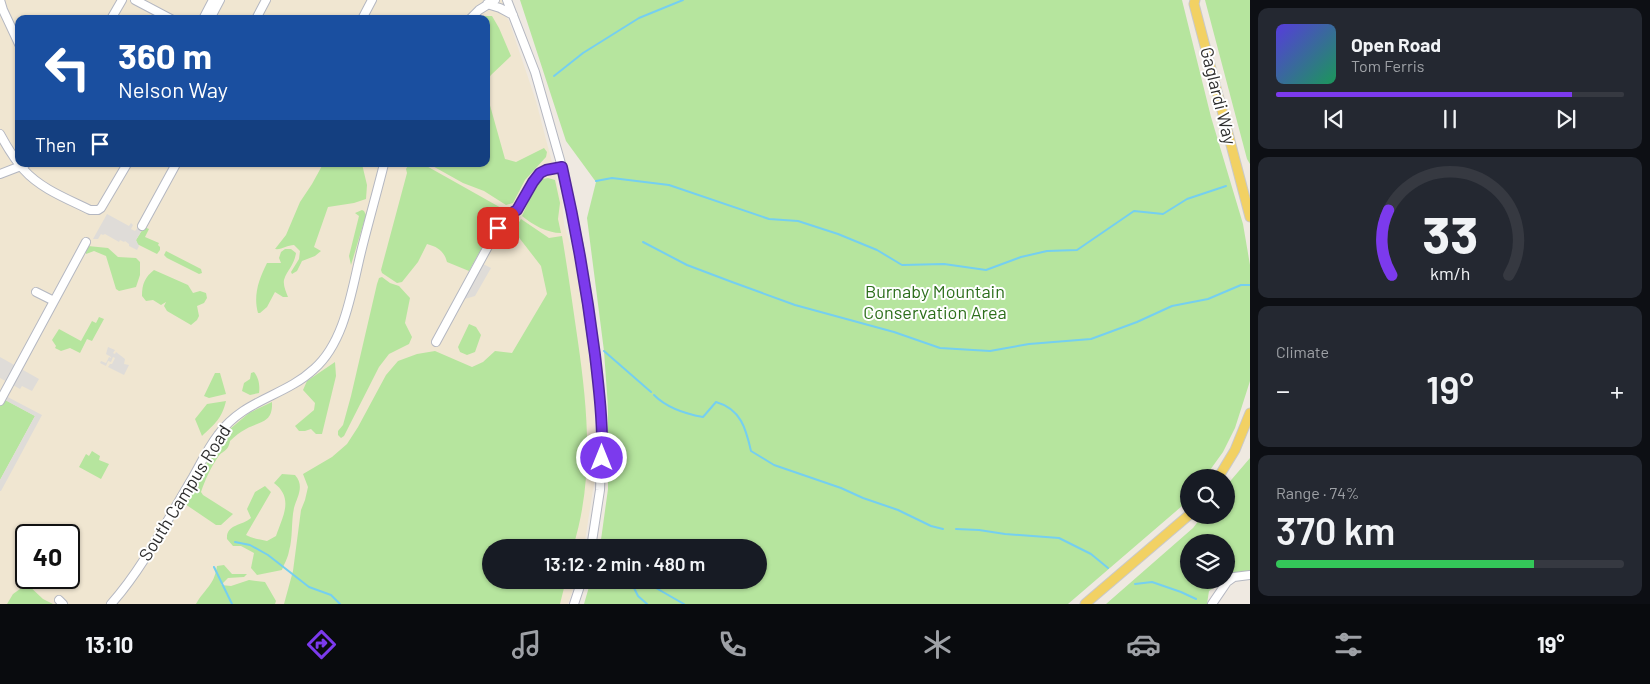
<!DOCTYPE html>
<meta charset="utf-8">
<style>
:root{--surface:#171b24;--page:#242831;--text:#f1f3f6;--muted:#9ea1a6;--line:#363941;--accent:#7c3aed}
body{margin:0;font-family:Barlow,sans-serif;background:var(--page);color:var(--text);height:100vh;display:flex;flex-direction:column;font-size:19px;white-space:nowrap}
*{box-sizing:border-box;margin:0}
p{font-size:16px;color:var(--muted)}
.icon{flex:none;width:28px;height:28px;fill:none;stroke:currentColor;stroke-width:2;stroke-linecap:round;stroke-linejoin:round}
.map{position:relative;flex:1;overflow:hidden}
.drawer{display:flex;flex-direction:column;gap:8px;padding:8px;background:#0d0f14;width:400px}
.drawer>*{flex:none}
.guide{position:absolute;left:15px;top:15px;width:475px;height:152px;border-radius:10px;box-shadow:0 1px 4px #0004;background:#1a4fa0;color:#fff;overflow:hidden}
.tools{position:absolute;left:1180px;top:469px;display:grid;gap:10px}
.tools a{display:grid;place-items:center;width:55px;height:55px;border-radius:50%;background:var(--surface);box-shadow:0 1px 4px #0004;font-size:25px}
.speed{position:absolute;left:15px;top:524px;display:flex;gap:10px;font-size:25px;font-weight:700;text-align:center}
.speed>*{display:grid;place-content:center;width:65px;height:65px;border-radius:50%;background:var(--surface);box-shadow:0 1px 4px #0004;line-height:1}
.speed .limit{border:2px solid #111;border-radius:8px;background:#fff;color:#111}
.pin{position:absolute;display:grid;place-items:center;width:42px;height:42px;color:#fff;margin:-21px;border-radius:10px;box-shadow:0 2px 8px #0006}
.me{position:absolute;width:55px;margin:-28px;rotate:0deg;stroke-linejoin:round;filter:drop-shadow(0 0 4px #0008)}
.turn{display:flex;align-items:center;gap:18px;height:105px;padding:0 20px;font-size:22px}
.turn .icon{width:65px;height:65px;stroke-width:2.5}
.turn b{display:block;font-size:35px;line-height:42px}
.then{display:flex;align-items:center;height:48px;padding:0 20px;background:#0003;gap:10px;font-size:19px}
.big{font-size:38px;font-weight:600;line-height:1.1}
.drawer .tile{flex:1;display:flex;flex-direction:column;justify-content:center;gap:8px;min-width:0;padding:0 18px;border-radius:10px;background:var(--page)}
.drawer .dial{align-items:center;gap:0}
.dial svg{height:130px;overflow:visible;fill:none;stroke:var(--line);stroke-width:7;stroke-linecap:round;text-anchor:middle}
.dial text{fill:var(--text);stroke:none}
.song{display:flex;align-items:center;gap:15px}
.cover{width:60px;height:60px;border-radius:8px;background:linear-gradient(135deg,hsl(250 70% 55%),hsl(150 70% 35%))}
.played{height:5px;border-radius:2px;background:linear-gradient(90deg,var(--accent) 85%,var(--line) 85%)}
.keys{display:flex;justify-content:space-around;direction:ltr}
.heat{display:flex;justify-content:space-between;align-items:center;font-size:28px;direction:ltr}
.charge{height:8px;border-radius:4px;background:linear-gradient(90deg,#34c759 74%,var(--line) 0)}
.trip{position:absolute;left:482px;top:539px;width:285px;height:50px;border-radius:25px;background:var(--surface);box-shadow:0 1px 4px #0004;font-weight:600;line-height:50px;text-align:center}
.tabs{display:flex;height:80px;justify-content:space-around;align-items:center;background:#090b0e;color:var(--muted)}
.tabs .icon{width:35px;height:35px}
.tabs .current{color:var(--accent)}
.tabs b{font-size:22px;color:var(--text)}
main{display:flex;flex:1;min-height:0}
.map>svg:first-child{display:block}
</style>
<main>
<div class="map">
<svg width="1250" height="604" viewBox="0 0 1250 604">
<rect width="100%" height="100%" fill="#efe9e1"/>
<path fill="#f0e6d1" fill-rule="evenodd" d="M0,0H502L504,6L503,12L509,21L536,101L562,201L564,224L574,257L582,306L593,388L596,445L594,483L584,547L491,548V580H576L568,604H0ZM19,19H486V164H19ZM26,535H69V578H26Z"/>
<path fill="#b6e59e" d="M520,0H1182L1211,117L1243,224L1250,265V381L1235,428L1223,452L1205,477L1189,478V500L1068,604H584L591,580H759V548L600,547L608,489V408L604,351L587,218L596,182L566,141Z
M1205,0H1250V164L1247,159Z
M485,16H492L499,28L511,56L491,75L486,82V19H478Z
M486,91L505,159L516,162L544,148L547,152L546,157L525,180L513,203L506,205L484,191L463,183L429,164H486Z
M323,164H362L367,185L366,199L354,203L328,207L314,247L321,251L315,256L302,261L297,271L292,274L291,272L299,259L300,251L294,245C287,245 282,250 275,249L286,235L300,202L312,184Z
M409,164H423L503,209V215L498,219L469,271L447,262C444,251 438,247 427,244L418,262L402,282L397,283L382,273L381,270L407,173L406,169Z
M548,178L555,180L560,203L558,219L561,233C547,233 533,225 522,216L538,180Z
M362,210L364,211L366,215L351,265L349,256L359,216L355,213Z
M521,219L549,238L562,236C568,272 573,307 578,342C588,412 594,479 573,547L491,548V580H566L560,604H284L293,571L301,510L305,500L308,487L303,474L332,457L347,444L358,427L386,375L398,361L417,354L435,351L472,367L483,362L495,351L512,353L547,294L541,266L517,235L518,224Z
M144,227L149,229L145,237L159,243L158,245L160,247V250L157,254L137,244L136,240Z
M88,246L108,248L118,257L136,258L140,262V275L136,287L119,291L116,289L106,256L94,251L86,254L85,248Z
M285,249H291L296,253C294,266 287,270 284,280C283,285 286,292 288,297H283L275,292L267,307L260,313H258C253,295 259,279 267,263H281L279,258L281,252Z
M166,251L201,269L202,273L199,274L167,258L164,255Z
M154,270L188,285L193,293L200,291L206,293L207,298L204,303L197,306L199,316L197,320L191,325L167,311L164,306L166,302L161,305L153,300L146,301L142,296C142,284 145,277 154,270Z
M382,277L390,283L399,286L410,298L405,323L412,337L409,344L389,354L379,367L344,436L341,438L338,435V431L343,425L351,396L377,284L379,278Z
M99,317L104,319L92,341L87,339L80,353L70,348L61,351L55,348L56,346L52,340L59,329L81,341L92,321L96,323Z
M469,324L476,327L481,335L475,352L467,355L460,352L458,347Z
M335,362L336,376L322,434H316L311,429L305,431H299L295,426L314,410L315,403L303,390L307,381Z
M254,372C259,378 260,386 259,393L250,395L242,391L244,383L250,379L251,373Z
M215,373H220L226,394L209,398L204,396Z
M0,397L35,416L0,480Z
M226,401C222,418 215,424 202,436L195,419L207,404Z
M272,402C273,423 261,421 246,429C240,432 235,436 230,441C228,452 223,450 218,457C211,467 205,480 201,492L203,495L233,514L221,525H216L185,504L196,486V479L230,429L249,413Z
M92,451L100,456L99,460L109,464L101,479L79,467L86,454L89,456Z
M1250,458V571L1237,574L1226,579V542H1189V580H1225L1209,591L1207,604H1106L1193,528L1203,515H1226V486Z
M282,474L295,475C305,486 297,497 294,508C291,522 293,538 289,551C288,558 284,564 282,570L257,575L251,568L254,553L241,546H233L227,539C226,524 242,526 251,518L247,509L255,492L265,486L271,492L246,535C253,539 259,539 267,541L276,536C283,516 294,498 274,483Z
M224,565L232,574H247L244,577L228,578L221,585L231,586L249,580L265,582L276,601L275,604H196C205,588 214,586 217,566Z
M27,584L43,599L53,604H7L13,594Z"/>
<path fill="#dfdcd8" d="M107,214L129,226L131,223L133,225L131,229L135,231L139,226L144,227L136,240L139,246L137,250L129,246V244L125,241L124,242L120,240L119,242L105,234L103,235L101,234L98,239H93Z
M481,263L491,268L475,296L461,300Z
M108,347L115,350L113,353L115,354L116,352L125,359L124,364L129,365L124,375L108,367L110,364H112L115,358L113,357L111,362L108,361L106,366L100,363L101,361L106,363L109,357L111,358V357L106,354Z
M0,357L39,379L32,391L22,386L20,389L0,378Z
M0,393L42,415L1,491H0V480L35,416L3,399L0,404Z"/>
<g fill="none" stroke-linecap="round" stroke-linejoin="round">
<path stroke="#75cff0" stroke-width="2" d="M554,76L583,53L639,18L683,0
M596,181L612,178L669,185L769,219L798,221L838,234L877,250L902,265L944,264L986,270L1021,257L1047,251L1077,250L1134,211L1163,214L1187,199L1226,186
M643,242L687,265L732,282L795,305L894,332L940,348L990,351L1029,344L1091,339L1137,322L1172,306L1208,299L1241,285H1250
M604,351L651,392
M654,395C666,407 686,414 703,417L716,402C741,409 746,429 751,451L774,465L841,488L863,498L898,510L931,526L943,529
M956,529L979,530L1005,534L1059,538L1091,554L1108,568
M606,540L611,548
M235,542L250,545L268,555L309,587L331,595L340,604
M214,567L232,604
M630,580L638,596L647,604
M642,580L684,604
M1135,584L1152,582L1181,592L1196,599"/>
<defs>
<path id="minor" d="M0,0L3,10L19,44
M135,0L171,19
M507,0L535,72L562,167L579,247L599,386L602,441L600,490L591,548
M487,4L500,8L513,15
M111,19L122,0
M203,19L213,0
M210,19L220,0
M256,19L266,0
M362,19L372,0
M470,19L479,10L495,0
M0,134C7,147 14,159 24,170C41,189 68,199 90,210H98L101,208L127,164
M0,174L26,164
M142,226L176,164
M36,292L54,301
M436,342L498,228L508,215L517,210L533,181L541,173L546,170L562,167
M0,401L86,242
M59,600L63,604
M111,604C144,567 167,520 193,477C201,463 208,448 218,435C244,399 284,397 314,369C346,341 352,287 362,248C369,220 377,192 384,164
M574,604L582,580
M1212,604L1227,582L1234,577L1250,575"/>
<path id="major" d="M1195,0L1194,4L1250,217
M1218,478L1235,450L1250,413
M1085,604L1189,515"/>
</defs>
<use href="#minor" stroke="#b4b7c1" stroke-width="10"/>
<use href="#major" stroke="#c9c9c9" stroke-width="11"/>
<use href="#minor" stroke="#fff" stroke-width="8"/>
<use href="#major" stroke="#f2d163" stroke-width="9"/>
</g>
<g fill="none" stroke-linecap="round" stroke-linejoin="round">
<defs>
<path id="route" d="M498,228L508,215L517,210L533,182L540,173L546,170L562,167C576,229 587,292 595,355C599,389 603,424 602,458"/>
</defs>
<use href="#route" stroke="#51269a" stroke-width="12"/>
<use href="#route" stroke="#7c3aed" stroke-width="9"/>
</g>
<g text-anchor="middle" stroke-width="4" stroke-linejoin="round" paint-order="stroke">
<g font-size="18" fill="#2e2e2e" stroke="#fff">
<text transform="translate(1218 96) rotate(76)" y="6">Gaglardi Way</text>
<text transform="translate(185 493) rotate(-58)" y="6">South Campus Road</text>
</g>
<g font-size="18" fill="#2c6e1b" stroke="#fff">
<text x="935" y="298">Burnaby Mountain<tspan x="935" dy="21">Conservation Area</tspan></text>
</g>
</g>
</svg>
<div class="tools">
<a><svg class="icon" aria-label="search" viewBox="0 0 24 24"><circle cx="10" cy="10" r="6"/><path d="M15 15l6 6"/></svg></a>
<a><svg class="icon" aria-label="layers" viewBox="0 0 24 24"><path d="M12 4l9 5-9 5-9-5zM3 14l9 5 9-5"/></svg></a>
</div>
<div class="speed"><div class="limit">40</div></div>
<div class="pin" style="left:498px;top:228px;background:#d93025"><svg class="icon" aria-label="arrive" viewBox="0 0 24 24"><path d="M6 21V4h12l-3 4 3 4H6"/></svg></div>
<svg class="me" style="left:602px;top:458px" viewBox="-20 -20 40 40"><circle r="17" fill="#7c3aed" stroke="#fff" stroke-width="3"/><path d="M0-11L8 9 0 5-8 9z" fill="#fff"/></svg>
<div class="trip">13:12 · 2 min · 480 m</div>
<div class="guide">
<div class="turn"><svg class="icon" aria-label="left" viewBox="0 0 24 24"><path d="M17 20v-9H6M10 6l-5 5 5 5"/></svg><div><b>360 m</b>Nelson Way</div></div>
<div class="then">Then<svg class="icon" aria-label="arrive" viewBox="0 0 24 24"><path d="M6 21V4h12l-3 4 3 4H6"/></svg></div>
</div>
</div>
<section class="drawer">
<div class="tile">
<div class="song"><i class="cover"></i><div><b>Open Road</b><p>Tom Ferris</p></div></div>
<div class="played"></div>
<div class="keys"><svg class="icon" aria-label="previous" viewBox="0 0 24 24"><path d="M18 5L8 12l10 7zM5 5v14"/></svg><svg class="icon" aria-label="pause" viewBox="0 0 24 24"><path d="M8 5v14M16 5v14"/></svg><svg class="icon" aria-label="next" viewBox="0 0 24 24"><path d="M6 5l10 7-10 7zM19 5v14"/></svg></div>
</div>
<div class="tile dial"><svg viewBox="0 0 100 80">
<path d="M14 69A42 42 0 1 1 86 69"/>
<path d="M14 69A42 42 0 0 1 12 29" stroke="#7c3aed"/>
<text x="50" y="56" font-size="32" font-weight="700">33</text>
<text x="50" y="72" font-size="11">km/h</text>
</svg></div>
<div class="tile"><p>Climate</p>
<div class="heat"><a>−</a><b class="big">19°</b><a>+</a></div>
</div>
<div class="tile"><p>Range · 74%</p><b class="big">370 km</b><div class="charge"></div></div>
</section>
</main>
<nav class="tabs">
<b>13:10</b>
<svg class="icon current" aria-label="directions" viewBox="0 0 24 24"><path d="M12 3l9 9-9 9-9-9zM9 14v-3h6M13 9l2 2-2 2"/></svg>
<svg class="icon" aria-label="music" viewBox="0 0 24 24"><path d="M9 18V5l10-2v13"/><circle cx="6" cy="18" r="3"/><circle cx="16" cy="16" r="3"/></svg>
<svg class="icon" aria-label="phone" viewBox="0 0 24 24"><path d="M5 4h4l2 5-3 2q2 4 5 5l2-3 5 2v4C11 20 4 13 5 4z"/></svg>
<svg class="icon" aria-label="climate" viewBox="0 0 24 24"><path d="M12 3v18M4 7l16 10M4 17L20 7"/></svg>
<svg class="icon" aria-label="car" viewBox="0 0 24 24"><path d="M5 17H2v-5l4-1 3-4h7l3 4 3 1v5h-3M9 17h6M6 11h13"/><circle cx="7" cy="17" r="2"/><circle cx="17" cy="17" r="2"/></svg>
<svg class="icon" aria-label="filters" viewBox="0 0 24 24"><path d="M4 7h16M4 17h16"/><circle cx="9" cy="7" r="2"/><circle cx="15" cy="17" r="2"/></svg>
<b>19°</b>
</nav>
